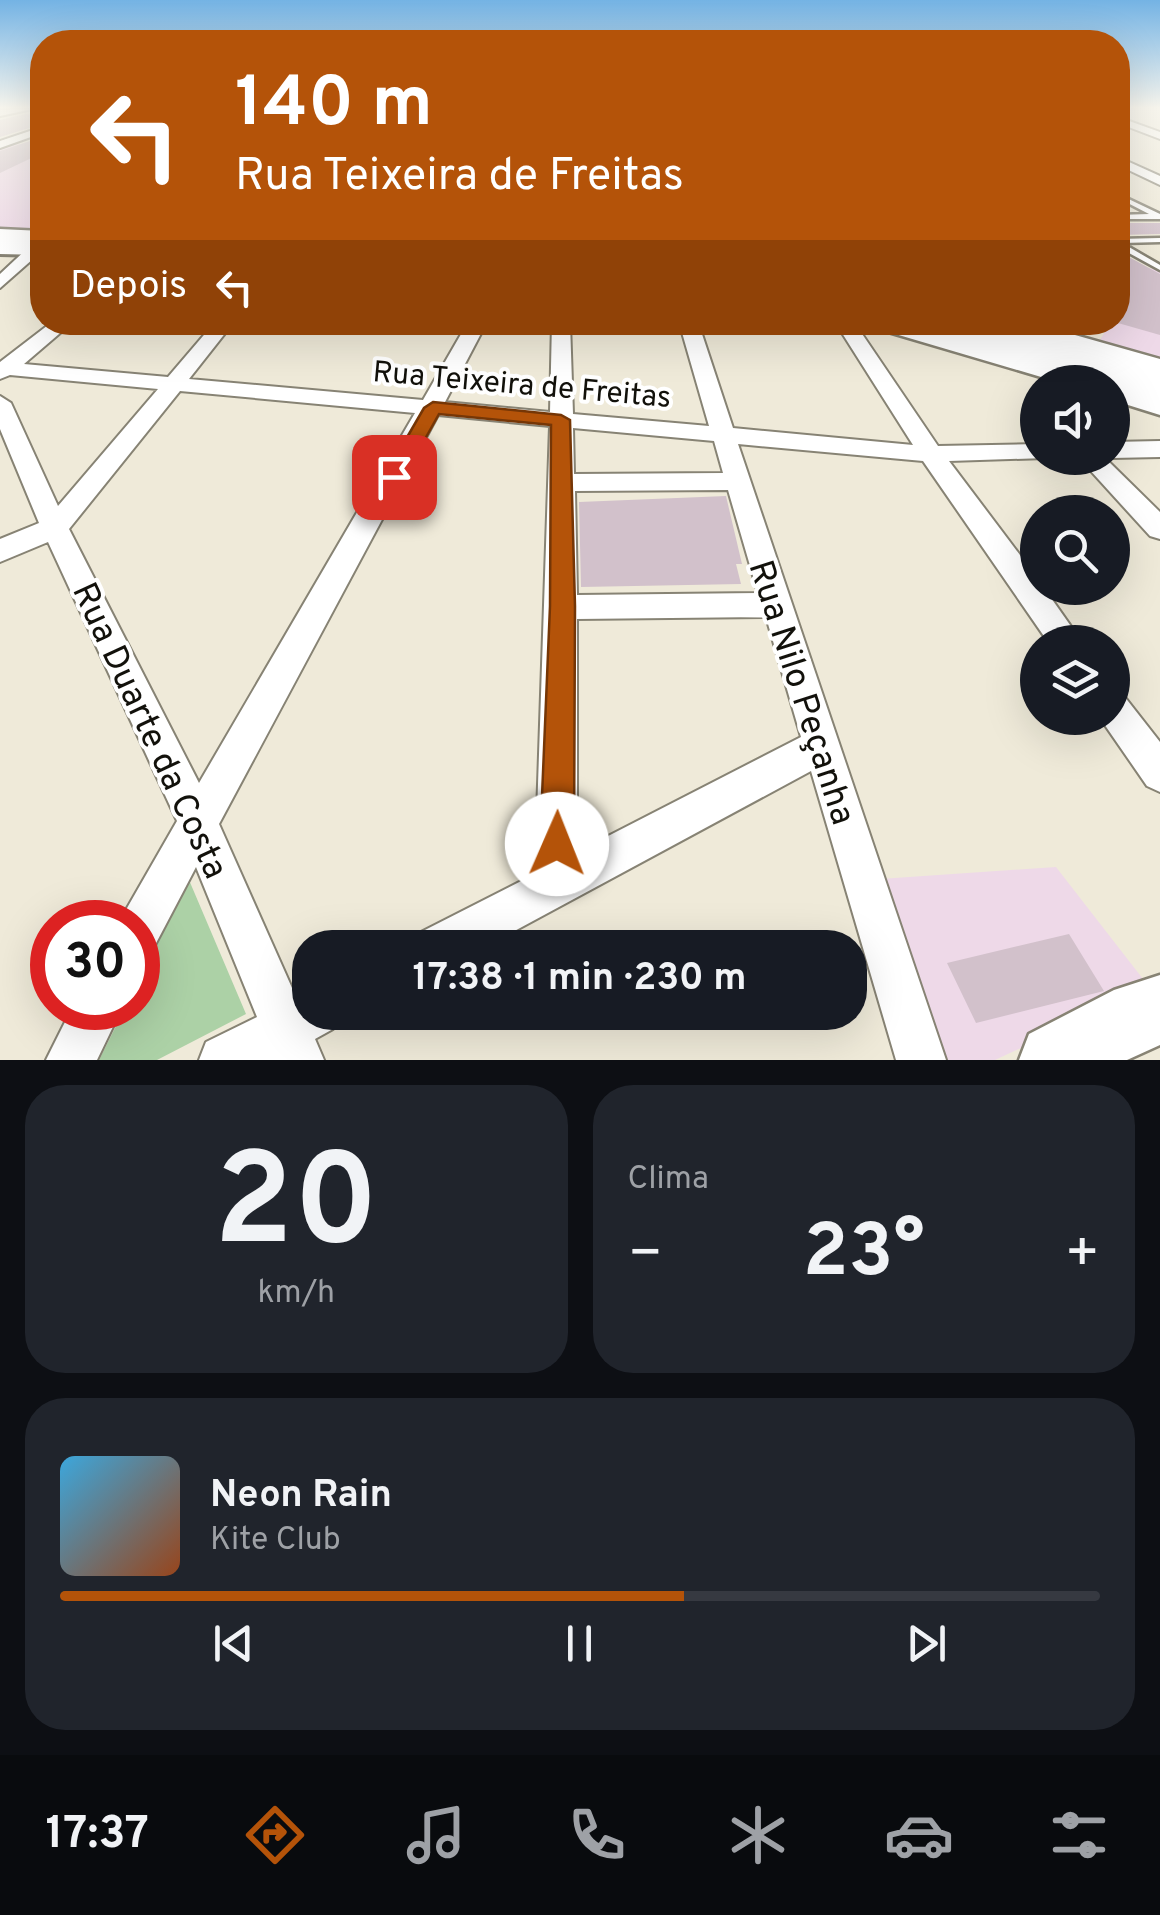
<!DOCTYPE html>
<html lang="pt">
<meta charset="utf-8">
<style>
:root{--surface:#171b24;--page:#20242c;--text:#f1f3f6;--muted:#9ea1a6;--line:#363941;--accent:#b45309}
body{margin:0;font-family:Overpass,sans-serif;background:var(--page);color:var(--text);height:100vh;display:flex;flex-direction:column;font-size:38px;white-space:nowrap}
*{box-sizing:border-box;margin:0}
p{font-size:32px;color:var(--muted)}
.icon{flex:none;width:55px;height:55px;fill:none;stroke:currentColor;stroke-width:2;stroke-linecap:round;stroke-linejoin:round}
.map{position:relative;height:1060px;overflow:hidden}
.drawer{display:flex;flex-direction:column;gap:25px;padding:25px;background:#0d0f14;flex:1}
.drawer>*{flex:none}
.guide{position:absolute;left:30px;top:30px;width:1100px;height:305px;border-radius:40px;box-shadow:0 10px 40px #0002;background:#b45309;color:#fff;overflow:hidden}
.fabs{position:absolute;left:1020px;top:365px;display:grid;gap:20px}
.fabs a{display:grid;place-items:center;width:110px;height:110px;border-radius:50%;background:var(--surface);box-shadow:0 10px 40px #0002;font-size:50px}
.speed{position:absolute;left:30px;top:900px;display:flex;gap:20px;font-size:50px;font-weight:700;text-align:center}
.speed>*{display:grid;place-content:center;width:130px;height:130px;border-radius:50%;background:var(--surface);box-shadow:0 10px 40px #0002;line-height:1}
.speed .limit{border:15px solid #d22;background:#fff;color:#111}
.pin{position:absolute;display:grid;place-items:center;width:85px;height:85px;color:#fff;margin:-42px;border-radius:20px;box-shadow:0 5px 15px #0006}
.me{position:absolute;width:110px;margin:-55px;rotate:1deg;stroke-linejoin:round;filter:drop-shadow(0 0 8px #0008)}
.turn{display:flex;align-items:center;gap:35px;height:210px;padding:0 40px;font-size:45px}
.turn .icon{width:130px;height:130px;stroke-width:2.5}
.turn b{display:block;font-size:70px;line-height:85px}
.then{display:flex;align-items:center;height:95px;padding:0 40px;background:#0003;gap:20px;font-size:38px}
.big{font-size:75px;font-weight:700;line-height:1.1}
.drawer .widget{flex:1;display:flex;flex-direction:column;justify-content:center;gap:15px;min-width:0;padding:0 35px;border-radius:40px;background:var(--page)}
.drawer .dial{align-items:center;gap:0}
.dial b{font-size:130px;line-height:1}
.song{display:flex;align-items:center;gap:30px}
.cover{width:120px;height:120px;border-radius:15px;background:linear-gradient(135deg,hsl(200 70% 55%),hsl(20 70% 35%))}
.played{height:10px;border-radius:5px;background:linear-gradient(90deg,var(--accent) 60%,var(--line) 60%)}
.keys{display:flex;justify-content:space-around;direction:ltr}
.heat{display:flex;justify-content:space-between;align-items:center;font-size:55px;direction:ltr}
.drawer .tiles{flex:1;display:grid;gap:25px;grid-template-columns:1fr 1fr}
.widget:last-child{grid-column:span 2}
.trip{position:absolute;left:292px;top:930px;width:575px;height:100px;border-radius:40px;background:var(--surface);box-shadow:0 10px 40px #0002;font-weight:700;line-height:100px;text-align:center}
.menu{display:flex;height:160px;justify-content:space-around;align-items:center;background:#090b0e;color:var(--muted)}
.menu .icon{width:70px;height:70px}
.menu .selected{color:var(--accent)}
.menu b{font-size:45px;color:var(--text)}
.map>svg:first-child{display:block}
</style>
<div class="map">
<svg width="1160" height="1060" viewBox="0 0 1160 1060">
<rect width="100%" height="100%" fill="#efead9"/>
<path fill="#eed9e8" d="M0,144L42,145V223L0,244Z
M1118,263L1160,270V390L1084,367L1110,323L1118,322Z
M1056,867L1150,988L995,1060H911L851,881Z"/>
<path fill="#acd1a6" d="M189,880L246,1014L157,1060H99L125,1008H138V982Z"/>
<path fill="#d2c1cb" d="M26,114L42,115V124L0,137V120Z
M42,137V153L0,173V151Z
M1118,223H1160V234L1118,235Z
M1118,251L1160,274V335L1118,323Z
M726,496L742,564H736L741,584L581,587L579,502Z
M1069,934L1104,991L976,1023L947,963Z"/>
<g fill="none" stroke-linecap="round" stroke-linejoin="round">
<defs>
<path id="lane" d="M1118,194L1160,214V219H1118V215L1149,214L1118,198Z
M1160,238V242L1122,243L1160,265V270L1118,247V239Z"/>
<path id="street" d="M37,108L0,116V110Z
M1118,117L1160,132V139L1118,123Z
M42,127V133L0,148V141Z
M1118,157L1160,176V185L1118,165Z
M31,245H42V251L0,288V274Z
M52,322H73L24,364L168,377L215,322H234L189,379L423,400L468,322H487L445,402L550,412L552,322H570L573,414L709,426L679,322H698L733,428L913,445L835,322H854L938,446L1038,444V458H1046L949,461L1038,579V588H1044L1082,642H1048L923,461L738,444L946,1060H896L811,771L483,948H415L421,932L535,874L550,426L438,415L219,824L296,997L310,991V1012H340L333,1029L315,1039L324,1060H199L206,1042L257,1017L196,867L154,947L138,953V922H119L177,821L48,542L0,562V539L39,523L0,429V396L11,403L58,506L158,389L10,375L0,379V362ZM180,391L415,413L199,783L69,529ZM573,428L714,441L723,473L574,474ZM728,490L758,593L577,595L575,491ZM766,617L801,737L577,852V619Z
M1160,441V457L1112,458V442Z
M1079,458H1105L1160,512V539L1150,536Z
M1112,691L1124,696L1160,742V792L1147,786L1100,718H1112Z
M72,1008H122L97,1060H46Z"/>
<path id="secondary" d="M0,229L42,231V245L0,243Z
M872,322H916L1100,375L1104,382H1058L875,328Z
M984,322H1029L1160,359V377L987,328Z
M1112,381L1160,395V415L1112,400V382H1104Z
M1160,975V1045L1127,1060H1019L1029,1034L1114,990Z"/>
<path id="primary" d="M0,240L42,241V255L0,254Z
M922,322H970L1160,376V396L926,328Z"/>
</defs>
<use href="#lane" stroke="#878374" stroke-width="5"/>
<use href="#street" stroke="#878374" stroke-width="4"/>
<use href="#secondary" stroke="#878374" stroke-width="5"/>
<use href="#primary" stroke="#878374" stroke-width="6"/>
<use href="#lane" fill="#fff" fill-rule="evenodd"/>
<use href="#street" fill="#fff" fill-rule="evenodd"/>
<use href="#secondary" fill="#fff" fill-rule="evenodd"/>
<use href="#primary" fill="#fff" fill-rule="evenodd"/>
</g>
<linearGradient id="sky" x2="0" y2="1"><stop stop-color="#74b3e4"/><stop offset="0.42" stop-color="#f8f6ee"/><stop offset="1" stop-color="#f8f6ee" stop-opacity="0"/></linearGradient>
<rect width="1160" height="257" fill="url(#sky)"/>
<path fill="#b45309" stroke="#753606" stroke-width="2.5" d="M433,402L561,415L570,420L575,606L574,844L569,856L557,861L545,856L540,844L550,606L551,425L439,414L401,482H387L384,477L424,408Z"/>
<g text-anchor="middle" stroke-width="8" stroke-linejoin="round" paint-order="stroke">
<g font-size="30" fill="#12110b" stroke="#fff">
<text transform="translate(522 384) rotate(5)" y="10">Rua Teixeira de Freitas</text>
</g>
<g font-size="35" fill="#12110b" stroke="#fff">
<text transform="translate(803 692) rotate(72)" y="12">Rua Nilo Peçanha</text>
<text transform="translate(151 730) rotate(65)" y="12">Rua Duarte da Costa</text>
</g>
</g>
</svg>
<div class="fabs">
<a><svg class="icon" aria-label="sound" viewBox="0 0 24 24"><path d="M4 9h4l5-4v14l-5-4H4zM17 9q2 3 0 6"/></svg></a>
<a><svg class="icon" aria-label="search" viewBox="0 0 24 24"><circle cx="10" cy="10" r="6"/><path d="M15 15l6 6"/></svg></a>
<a><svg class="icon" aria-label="layers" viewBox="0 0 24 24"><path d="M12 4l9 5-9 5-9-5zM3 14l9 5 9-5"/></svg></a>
</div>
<div class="speed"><div class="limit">30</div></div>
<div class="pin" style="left:394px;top:477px;background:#d93025"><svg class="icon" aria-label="arrive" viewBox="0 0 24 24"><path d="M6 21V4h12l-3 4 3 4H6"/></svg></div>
<svg class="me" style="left:557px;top:844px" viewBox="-20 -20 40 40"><circle r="19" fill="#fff"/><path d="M0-13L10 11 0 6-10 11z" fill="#b45309"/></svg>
<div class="trip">17:38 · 1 min · 230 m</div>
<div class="guide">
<div class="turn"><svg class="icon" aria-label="left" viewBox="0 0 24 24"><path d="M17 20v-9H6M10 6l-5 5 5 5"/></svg><div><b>140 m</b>Rua Teixeira de Freitas</div></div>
<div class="then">Depois<svg class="icon" aria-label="left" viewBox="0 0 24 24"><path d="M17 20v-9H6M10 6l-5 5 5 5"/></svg></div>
</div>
</div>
<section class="drawer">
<div class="tiles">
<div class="widget dial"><b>20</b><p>km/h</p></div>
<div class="widget"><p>Clima</p>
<div class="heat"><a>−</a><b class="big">23°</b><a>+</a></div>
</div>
<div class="widget">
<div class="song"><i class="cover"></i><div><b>Neon Rain</b><p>Kite Club</p></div></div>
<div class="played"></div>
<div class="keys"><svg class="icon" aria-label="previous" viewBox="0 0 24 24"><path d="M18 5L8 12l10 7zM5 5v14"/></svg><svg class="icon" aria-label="pause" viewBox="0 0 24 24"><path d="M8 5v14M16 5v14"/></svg><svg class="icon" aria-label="next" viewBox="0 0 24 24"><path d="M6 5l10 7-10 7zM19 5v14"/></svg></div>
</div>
</div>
</section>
<nav class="menu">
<b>17:37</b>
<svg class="icon selected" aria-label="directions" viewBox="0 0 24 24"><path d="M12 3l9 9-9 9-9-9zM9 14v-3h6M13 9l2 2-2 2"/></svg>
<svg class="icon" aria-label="music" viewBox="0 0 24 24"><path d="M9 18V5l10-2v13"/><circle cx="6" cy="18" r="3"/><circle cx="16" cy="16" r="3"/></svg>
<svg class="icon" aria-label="phone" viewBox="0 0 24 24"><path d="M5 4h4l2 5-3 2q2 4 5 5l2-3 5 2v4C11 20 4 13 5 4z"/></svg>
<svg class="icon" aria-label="climate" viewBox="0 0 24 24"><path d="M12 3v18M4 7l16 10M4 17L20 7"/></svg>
<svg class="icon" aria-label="car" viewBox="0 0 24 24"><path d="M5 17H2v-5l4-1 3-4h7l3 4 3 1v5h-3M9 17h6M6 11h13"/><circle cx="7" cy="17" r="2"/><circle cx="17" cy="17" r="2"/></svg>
<svg class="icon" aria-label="filters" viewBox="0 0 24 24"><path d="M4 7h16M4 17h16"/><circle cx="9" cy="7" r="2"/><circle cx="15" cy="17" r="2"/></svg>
</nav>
